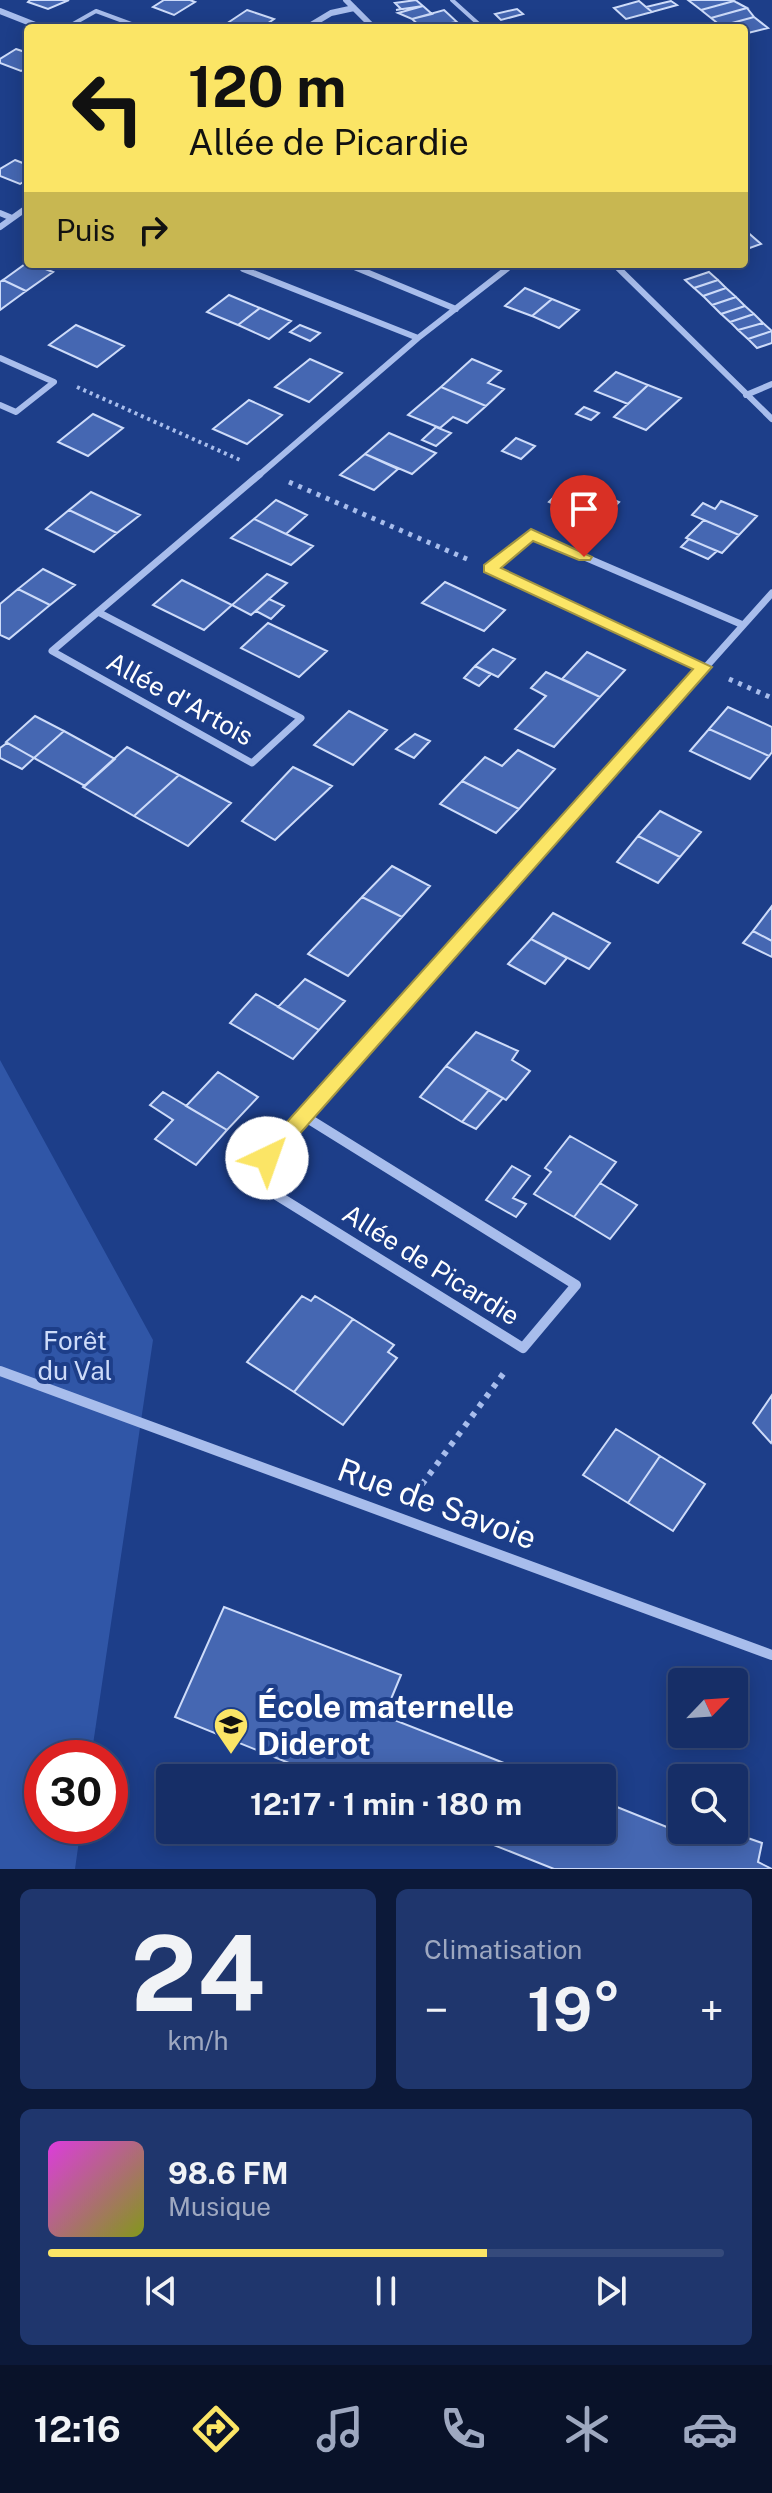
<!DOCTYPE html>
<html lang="fr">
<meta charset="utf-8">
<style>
:root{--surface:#162e67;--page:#1f366d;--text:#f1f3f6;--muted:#9ea8c0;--line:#354a7b;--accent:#fbe566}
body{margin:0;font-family:"Public Sans",sans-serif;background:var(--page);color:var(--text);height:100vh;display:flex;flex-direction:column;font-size:30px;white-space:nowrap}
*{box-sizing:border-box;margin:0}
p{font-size:26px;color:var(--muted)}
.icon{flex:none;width:44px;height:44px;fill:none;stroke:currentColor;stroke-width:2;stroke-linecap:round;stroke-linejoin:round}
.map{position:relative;height:1869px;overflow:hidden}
.side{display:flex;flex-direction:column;gap:20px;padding:20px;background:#0c1939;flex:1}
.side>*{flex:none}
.top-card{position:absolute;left:24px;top:24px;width:724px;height:244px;border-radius:8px;box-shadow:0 4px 20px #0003,0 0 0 2px var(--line);background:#fbe566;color:#111;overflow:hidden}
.needle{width:52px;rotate:65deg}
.buttons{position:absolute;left:668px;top:1668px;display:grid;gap:16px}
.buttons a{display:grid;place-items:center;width:80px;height:80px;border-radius:8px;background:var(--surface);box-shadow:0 4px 20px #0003,0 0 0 2px var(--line);font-size:40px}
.speed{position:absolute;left:24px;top:1740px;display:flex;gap:16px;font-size:40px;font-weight:700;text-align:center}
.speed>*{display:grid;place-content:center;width:104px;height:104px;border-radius:50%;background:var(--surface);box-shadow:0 4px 20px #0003,0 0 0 2px var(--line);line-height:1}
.speed .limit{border:12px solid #d22;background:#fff;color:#111}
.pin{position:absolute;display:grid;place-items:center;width:68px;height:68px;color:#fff;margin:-82px -34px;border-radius:50% 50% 50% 0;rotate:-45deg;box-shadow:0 0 8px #0007}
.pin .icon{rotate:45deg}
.me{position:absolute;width:88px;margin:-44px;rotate:42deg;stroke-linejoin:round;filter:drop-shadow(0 0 6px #0008)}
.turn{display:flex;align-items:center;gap:28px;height:168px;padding:0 32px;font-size:36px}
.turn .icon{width:104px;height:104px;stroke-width:2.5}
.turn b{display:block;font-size:56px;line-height:68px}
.then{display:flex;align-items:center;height:76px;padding:0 32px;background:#0003;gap:16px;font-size:30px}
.big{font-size:60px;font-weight:700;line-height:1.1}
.side .tile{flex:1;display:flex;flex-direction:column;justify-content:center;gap:12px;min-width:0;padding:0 28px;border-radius:12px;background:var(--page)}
.side .dial{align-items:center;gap:0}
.dial b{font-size:104px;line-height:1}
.song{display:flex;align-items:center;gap:24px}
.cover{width:96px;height:96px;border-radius:12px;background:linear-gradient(135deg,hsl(300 70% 55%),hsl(70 70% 35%))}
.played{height:8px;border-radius:4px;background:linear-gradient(90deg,var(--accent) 65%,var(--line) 65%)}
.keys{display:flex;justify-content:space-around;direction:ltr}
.heat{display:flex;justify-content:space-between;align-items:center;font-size:44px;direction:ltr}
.side .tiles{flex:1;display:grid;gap:20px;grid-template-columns:1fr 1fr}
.tile:last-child{grid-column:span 2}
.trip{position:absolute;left:156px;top:1764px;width:460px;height:80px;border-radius:8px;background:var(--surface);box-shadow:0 4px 20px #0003,0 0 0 2px var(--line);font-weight:700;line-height:80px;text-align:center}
.dock{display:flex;height:128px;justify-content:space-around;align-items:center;background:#091229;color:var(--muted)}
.dock .icon{width:56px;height:56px}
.dock .current{color:var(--accent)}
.dock b{font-size:36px;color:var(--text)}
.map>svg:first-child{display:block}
</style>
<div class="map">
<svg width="772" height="1869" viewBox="0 0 772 1869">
<rect width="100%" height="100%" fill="#1d3e89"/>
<path fill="#3056a7" d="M0,1060L153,1340L91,1758H42V1826H81L75,1869H0Z"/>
<path fill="#4567b2" stroke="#cddbf9" stroke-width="2" d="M30,0H69L48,9L28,2Z
M164,0H190L195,2L174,15L153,7Z
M416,0L423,6L396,10L401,9L395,3Z
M688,0H732L734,1L701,10Z
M639,1L652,12L626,19L614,8Z
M671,1L677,5L652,12L646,7Z
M734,1L747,8L711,18L701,10Z
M423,6L432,14L412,19L398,13Z
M747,8L754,17L721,26L711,18Z
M517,9L523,14L501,20L495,14Z
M247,10L274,19L261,28L226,24Z
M444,10L457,22L422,28L412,19Z
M754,17L768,28L744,34V28L721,26Z
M16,49L28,53V67L21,71L0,63V59Z
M15,160L28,165V179L20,184L0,176V169Z
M744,230H745L761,244L744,250Z
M28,262L53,272L26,291L3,280Z
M709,272L718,280L694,288L685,280Z
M3,280L26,291L0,310V282Z
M718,280L726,288L703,296L694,288Z
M525,288L552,299L532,316L505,306Z
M726,288L736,297L712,305L703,296Z
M229,295L260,308L238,325L207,312Z
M736,297L745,306L721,314L712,305Z
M552,299L579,310L559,328L532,316Z
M745,306L754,314L730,322L721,314Z
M260,308L291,321L269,339L238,325Z
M754,314L763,323L738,330L730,322Z
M763,323L772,331L748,339L738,330Z
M76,325L124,346L97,367L49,345Z
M300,325L320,333L310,341L290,332Z
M772,331V343L757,348L748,339Z
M310,359L342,373L309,402L275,387Z
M472,359L501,371L488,383L504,389L486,406L441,387Z
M616,372L648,385L628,404L595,391Z
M648,385L681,398L646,430L614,417Z
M441,387L486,406L467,423L453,417L440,428L408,415Z
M249,400L282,415L247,444L213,429Z
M584,407L599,413L591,420L576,414Z
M93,414L123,428L88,456L58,442Z
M436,427L451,433L436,446L422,440Z
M389,433L436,453L412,474L365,454Z
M516,438L535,446L521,459L502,451Z
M365,454L398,469L374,490L340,475Z
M570,481L619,502L598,523L549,502Z
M91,492L140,515L117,533L69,510Z
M276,500L307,515L286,534L254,519Z
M721,501L757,516L739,535L692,515L703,503L715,509Z
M69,510L117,533L94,552L46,529Z
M254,519L286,534L313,546L291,565L231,538Z
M704,520L739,535L722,553L686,538Z
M689,539L717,551L708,559L681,547Z
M43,569L75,585L50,605L18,589Z
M267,574L287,583L251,615L232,605Z
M182,580L232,605L204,630L153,605Z
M445,582L505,610L484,631L422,603Z
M18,589L50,605L9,639L0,635V604Z
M269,599L284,606L271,619L256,611Z
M268,623L327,651L299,677L241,648Z
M493,649L515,659L498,677L475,666Z
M587,652L625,670L600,697L562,679Z
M475,666L491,674L479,686L464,678Z
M546,672L600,697L554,747L515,729L546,696L531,688Z
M728,707L772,727V752L769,756L709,729Z
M349,711L387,730L353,765L314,745Z
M35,716L64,731L34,758L6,742Z
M709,729L769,756L750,779L690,751Z
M64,731L115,759L85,786L34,758Z
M415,734L430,741L414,758L396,749Z
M7,743L34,758L22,769L0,758V748Z
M127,747L179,775L134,816L83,787Z
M518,750L555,769L519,809L462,781L485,757L502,766Z
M293,767L332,786L275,840L242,821Z
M179,775L231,803L188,846L134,816Z
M462,781L519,809L496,833L440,804Z
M660,811L701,832L680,857L638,836Z
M638,836L680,857L658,883L617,862Z
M392,866L430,886L402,917L362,897Z
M362,897L402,917L348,976L308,954Z
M772,906V941L753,931Z
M553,913L610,943L589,969L531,939Z
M753,931L772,941V957L743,943Z
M531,939L567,958L545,984L508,964Z
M305,979L345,1001L319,1030L278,1007Z
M256,994L319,1030L293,1059L230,1023Z
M476,1032L518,1051L512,1060L530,1071L506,1100L446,1066Z
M446,1066L489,1090L462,1122L420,1097Z
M218,1072L258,1097L227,1130L186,1106Z
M489,1090L503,1098L476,1129L462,1122Z
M163,1092L227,1130L196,1165L155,1139L173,1120L150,1105Z
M570,1136L616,1162L574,1217L534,1194L551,1172L545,1168Z
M512,1166L530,1176L513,1198L526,1204L516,1217L486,1200Z
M600,1183L637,1205L610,1239L574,1217Z
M302,1296L311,1301L315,1296L353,1319L294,1392L247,1362Z
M353,1319L394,1345L388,1352L397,1358L343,1425L294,1392Z
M772,1395V1441L771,1443L753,1423Z
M616,1429L660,1456L628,1503L583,1475Z
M660,1456L705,1484L673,1531L628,1503Z
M224,1607L401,1675L384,1716L542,1778H326L175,1717Z
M602,1801L709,1844L713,1834L722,1837L725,1830L762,1843L758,1862L772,1869H554L456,1830H602Z"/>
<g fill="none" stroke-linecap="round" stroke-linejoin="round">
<path stroke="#a8bdec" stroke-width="4" stroke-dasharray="3 4" stroke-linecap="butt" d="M77,387L240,460"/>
<path stroke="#a8bdec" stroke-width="5" stroke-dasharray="4 6" stroke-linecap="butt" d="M289,482L467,559
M729,679L772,698"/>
<path stroke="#a8bdec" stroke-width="6" stroke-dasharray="5 7" stroke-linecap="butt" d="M415,1494L506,1370"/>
<path stroke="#a8bdec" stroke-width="4" d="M452,0L483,28
M66,28L96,11L142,28"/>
<path stroke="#a8bdec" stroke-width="6" d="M346,0L374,28
M0,11L43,28
M306,28L331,13L354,8
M0,213L12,218
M0,227L28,207
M250,264L243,269L418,338L513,264
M347,264L456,309
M614,264L772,419
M0,358L54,382L16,412L0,405
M746,395L772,384
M258,476L418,338"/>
<path stroke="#a8bdec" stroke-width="7" d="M98,612L301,718L252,763L52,651L260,474
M704,667L490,569L531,534L743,625
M331,1086L772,593"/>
<path stroke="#a8bdec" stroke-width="10" d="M304,1116L576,1285L523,1348L249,1178Z
M304,1116L332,1084
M0,1371L772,1655"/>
</g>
<path fill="#fbe566" stroke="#a39542" stroke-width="2" d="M531,529L592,557L590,560H579L533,541L501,568L712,667L274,1163H260L258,1158L260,1152L693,669L484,572V565Z"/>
<defs>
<symbol id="school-pin" viewBox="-11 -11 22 30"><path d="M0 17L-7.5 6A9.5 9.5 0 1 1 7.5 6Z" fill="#fbe566" stroke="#1d3e89"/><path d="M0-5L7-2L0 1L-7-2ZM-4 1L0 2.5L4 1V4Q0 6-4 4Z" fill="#111"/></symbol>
</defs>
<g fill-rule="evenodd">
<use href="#school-pin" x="211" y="1705" width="40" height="54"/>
</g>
<g text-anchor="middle" stroke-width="8" stroke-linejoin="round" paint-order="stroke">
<g font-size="26" fill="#fff" stroke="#1d3e89">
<text transform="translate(180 699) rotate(29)" y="9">Allée d'Artois</text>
<text transform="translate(431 1265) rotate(32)" y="9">Allée de Picardie</text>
</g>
<g font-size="26" fill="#cddbf9" stroke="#1d3e89">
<text x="75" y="1350">Forêt<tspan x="75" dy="30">du Val</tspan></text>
</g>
<g font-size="32" fill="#fff" stroke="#1d3e89">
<text transform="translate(437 1504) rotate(20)" y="11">Rue de Savoie</text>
</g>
<g font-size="32" font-weight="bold" fill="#fff" stroke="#1d3e89" text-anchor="start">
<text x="257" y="1718">École maternelle<tspan x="257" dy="37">Diderot</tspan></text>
</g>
</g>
</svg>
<div class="buttons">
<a><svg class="needle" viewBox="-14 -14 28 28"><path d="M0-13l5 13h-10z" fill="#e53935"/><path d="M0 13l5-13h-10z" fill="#9ea8c0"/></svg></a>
<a><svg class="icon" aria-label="search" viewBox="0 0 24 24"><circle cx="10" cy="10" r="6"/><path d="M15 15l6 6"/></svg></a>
</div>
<div class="speed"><div class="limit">30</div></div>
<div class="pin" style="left:584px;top:557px;background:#d93025"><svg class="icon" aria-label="arrive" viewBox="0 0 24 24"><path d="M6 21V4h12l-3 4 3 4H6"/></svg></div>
<svg class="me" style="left:267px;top:1158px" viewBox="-20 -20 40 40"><circle r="19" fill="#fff"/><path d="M0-13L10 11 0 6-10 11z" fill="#fbe566"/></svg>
<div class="trip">12:17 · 1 min · 180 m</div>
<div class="top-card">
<div class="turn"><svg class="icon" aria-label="left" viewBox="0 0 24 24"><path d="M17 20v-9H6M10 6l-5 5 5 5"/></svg><div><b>120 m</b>Allée de Picardie</div></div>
<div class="then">Puis<svg class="icon" aria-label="right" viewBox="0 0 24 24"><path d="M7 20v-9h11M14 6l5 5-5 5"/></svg></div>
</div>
</div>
<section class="side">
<div class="tiles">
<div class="tile dial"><b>24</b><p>km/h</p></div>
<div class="tile"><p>Climatisation</p>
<div class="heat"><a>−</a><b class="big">19°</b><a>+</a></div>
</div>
<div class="tile">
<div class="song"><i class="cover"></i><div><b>98.6 FM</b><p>Musique</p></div></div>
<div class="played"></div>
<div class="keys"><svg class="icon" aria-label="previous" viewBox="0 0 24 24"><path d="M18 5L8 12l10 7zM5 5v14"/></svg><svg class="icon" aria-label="pause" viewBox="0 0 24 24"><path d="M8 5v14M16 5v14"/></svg><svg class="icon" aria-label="next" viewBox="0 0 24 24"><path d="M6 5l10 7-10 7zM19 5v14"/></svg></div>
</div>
</div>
</section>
<nav class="dock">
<b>12:16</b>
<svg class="icon current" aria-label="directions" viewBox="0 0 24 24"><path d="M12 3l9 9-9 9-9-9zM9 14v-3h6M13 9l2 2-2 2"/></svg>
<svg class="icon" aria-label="music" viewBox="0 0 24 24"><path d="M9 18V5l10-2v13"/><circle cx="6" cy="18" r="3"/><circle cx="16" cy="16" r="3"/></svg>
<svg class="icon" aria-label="phone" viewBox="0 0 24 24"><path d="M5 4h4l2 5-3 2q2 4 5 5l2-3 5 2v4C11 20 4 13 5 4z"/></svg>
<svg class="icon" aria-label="climate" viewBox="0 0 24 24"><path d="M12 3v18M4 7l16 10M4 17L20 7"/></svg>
<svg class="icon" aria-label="car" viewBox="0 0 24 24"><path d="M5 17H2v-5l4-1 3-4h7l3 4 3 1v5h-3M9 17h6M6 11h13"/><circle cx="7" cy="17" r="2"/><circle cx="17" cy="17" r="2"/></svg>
</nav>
